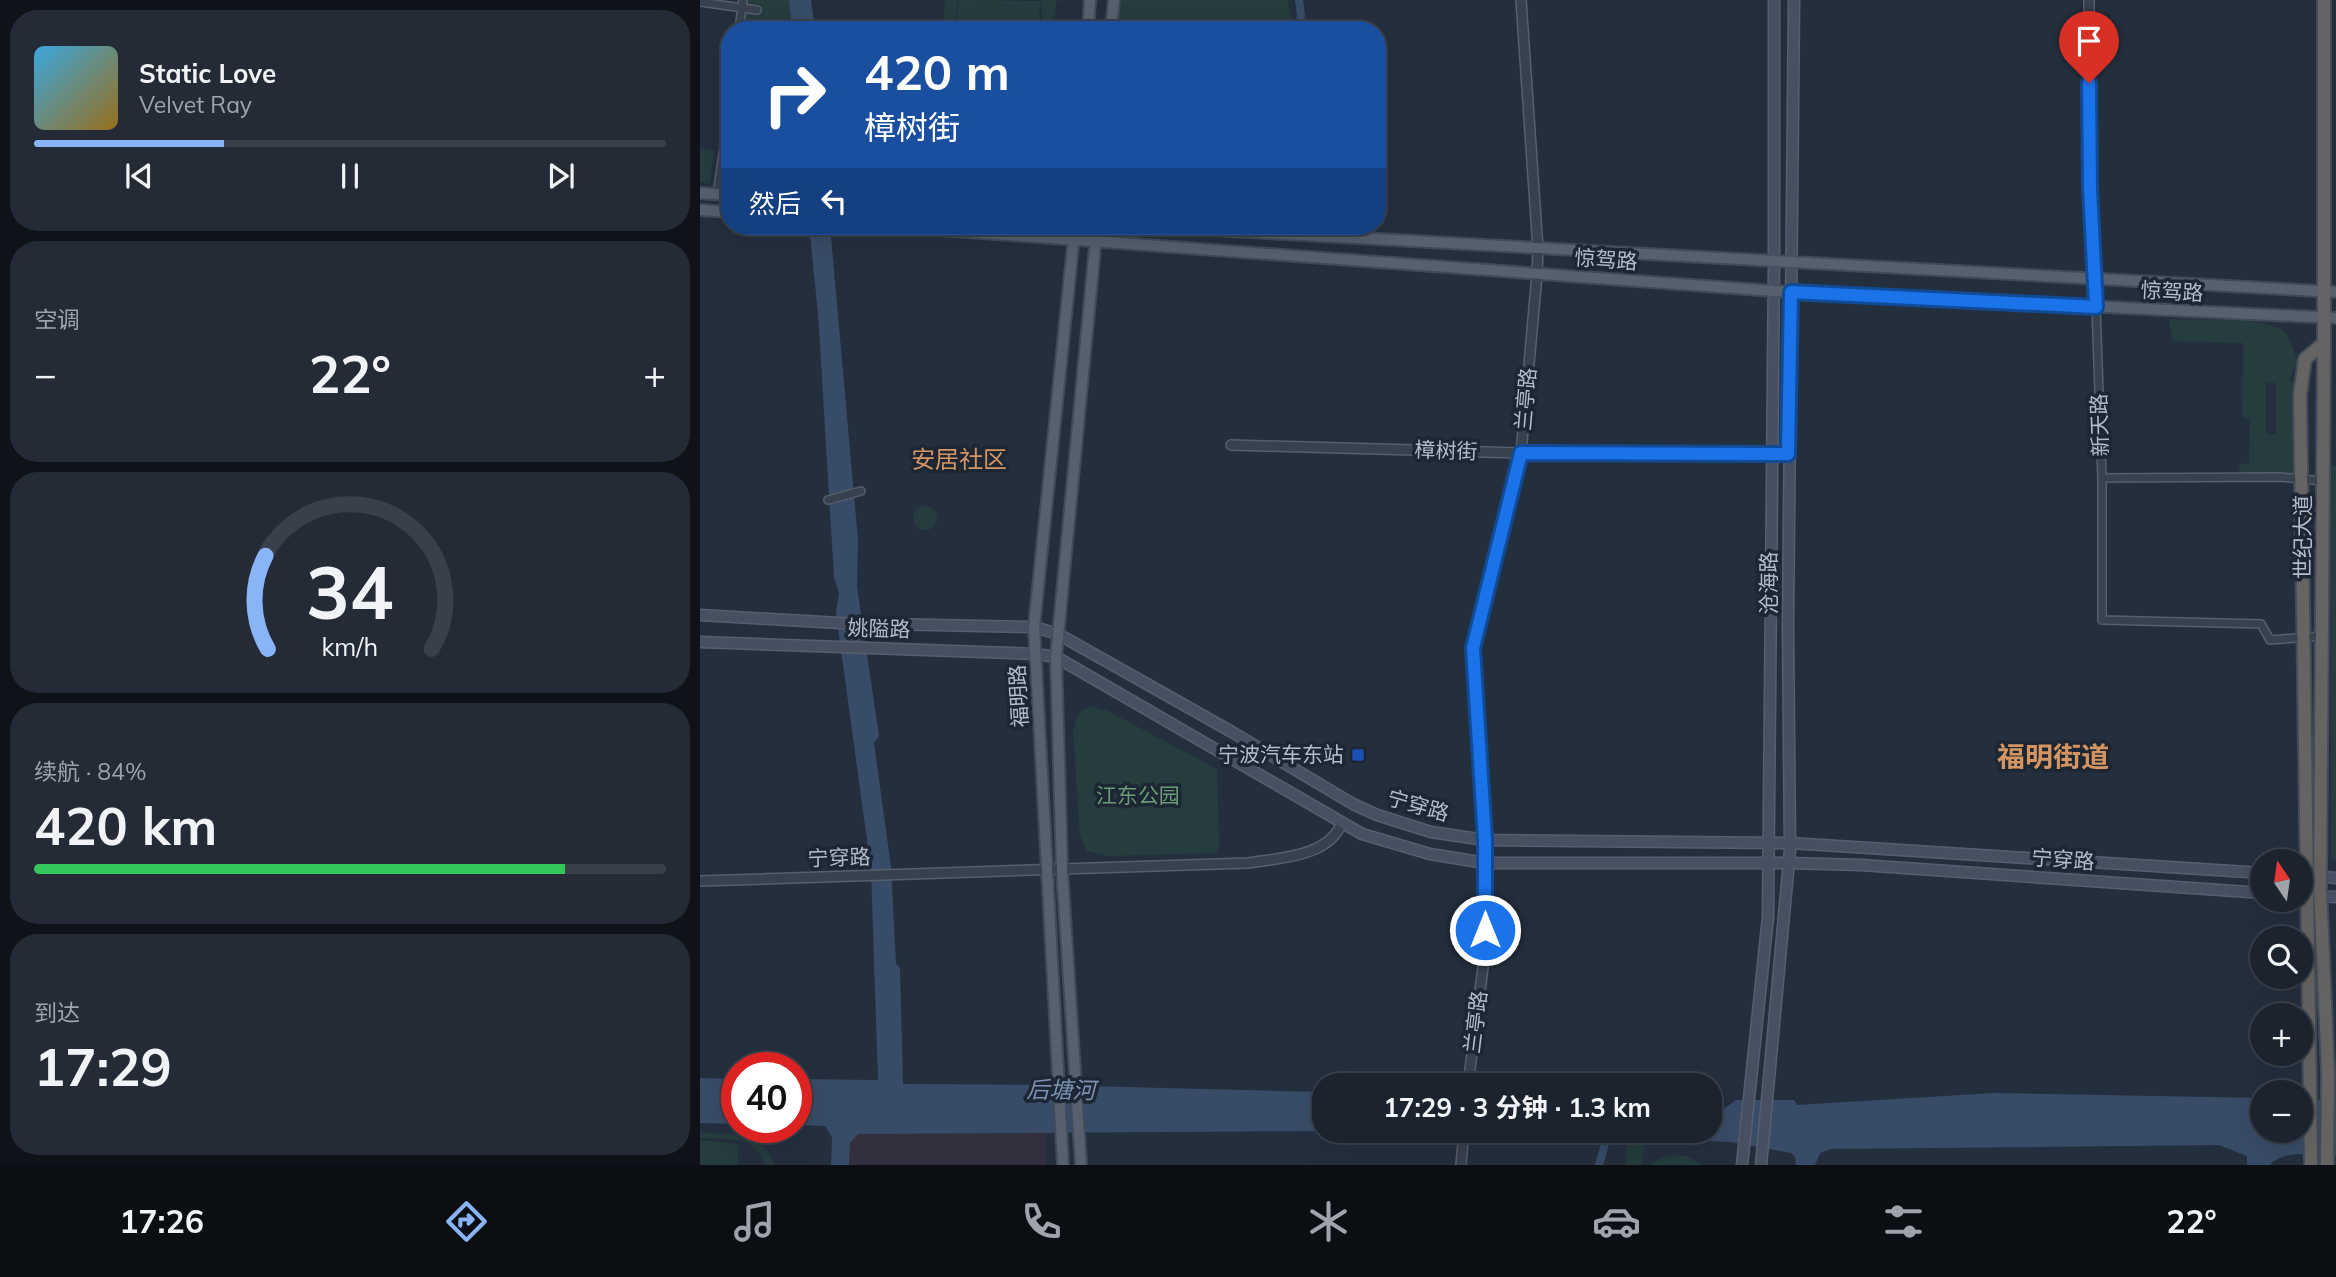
<!DOCTYPE html>
<html lang="zh">
<meta charset="utf-8">
<style>
:root{--surface:#1b232e;--page:#242b36;--text:#f1f3f6;--muted:#a0a4aa;--line:#39404a;--accent:#8ab4f8}
body{margin:0;font-family:Mulish,"Noto Sans SC",sans-serif;background:var(--page);color:var(--text);height:100vh;display:flex;flex-direction:column;font-size:26px;white-space:nowrap}
*{box-sizing:border-box;margin:0}
p{font-size:23px;color:var(--muted)}
.icon{flex:none;width:38px;height:38px;fill:none;stroke:currentColor;stroke-width:2;stroke-linecap:round;stroke-linejoin:round}
.map{position:relative;flex:1;overflow:hidden}
.sheet{display:flex;flex-direction:column;gap:10px;padding:10px;background:#0f1319;width:700px}
.sheet>*{flex:none}
.banner{position:absolute;left:21px;top:21px;width:665px;height:214px;border-radius:28px;box-shadow:0 7px 28px #0002,0 0 0 2px var(--line);background:#1a4fa0;color:#fff;overflow:hidden}
.needle{width:46px;rotate:347deg}
.fabs{position:absolute;left:1550px;top:849px;display:grid;gap:14px}
.fabs a{display:grid;place-items:center;width:63px;height:63px;border-radius:50%;background:var(--surface);box-shadow:0 7px 28px #0002,0 0 0 2px var(--line);font-size:35px}
.speed{position:absolute;left:21px;top:1052px;display:flex;gap:14px;font-size:35px;font-weight:700;text-align:center}
.speed>*{display:grid;place-content:center;width:91px;height:91px;border-radius:50%;background:var(--surface);box-shadow:0 7px 28px #0002,0 0 0 2px var(--line);line-height:1}
.speed .limit{border:10px solid #d22;background:#fff;color:#111}
.pin{position:absolute;display:grid;place-items:center;width:60px;height:60px;color:#fff;margin:-72px -30px;border-radius:50% 50% 50% 0;rotate:-45deg;box-shadow:0 0 7px #0007}
.pin .icon{rotate:45deg}
.me{position:absolute;width:77px;margin:-38px;rotate:0deg;stroke-linejoin:round;filter:drop-shadow(0 0 5px #0008)}
.turn{display:flex;align-items:center;gap:24px;height:147px;padding:0 28px;font-size:32px}
.turn .icon{width:91px;height:91px;stroke-width:2.5}
.turn b{display:block;font-size:49px;line-height:60px}
.then{display:flex;align-items:center;height:66px;padding:0 28px;background:#0003;gap:14px;font-size:26px}
.big{font-size:52px;font-weight:700;line-height:1.1}
.sheet .card{flex:1;display:flex;flex-direction:column;justify-content:center;gap:10px;min-width:0;padding:0 24px;border-radius:28px;background:var(--page)}
.sheet .dial{align-items:center;gap:0}
.dial svg{height:182px;overflow:visible;fill:none;stroke:var(--line);stroke-width:7;stroke-linecap:round;text-anchor:middle}
.dial text{fill:var(--text);stroke:none}
.song{display:flex;align-items:center;gap:21px}
.cover{width:84px;height:84px;border-radius:10px;background:linear-gradient(135deg,hsl(200 70% 55%),hsl(40 70% 35%))}
.played{height:7px;border-radius:4px;background:linear-gradient(90deg,var(--accent) 30%,var(--line) 30%)}
.keys{display:flex;justify-content:space-around;direction:ltr}
.heat{display:flex;justify-content:space-between;align-items:center;font-size:38px;direction:ltr}
.charge{height:10px;border-radius:5px;background:linear-gradient(90deg,#34c759 84%,var(--line) 0)}
.trip{position:absolute;left:612px;top:1073px;width:410px;height:70px;border-radius:28px;background:var(--surface);box-shadow:0 7px 28px #0002,0 0 0 2px var(--line);font-weight:700;line-height:70px;text-align:center}
.dock{display:flex;height:112px;justify-content:space-around;align-items:center;background:#0b0e12;color:var(--muted)}
.dock .icon{width:49px;height:49px}
.dock .selected{color:var(--accent)}
.dock b{font-size:32px;color:var(--text)}
main{display:flex;flex:1;min-height:0}
.map>svg:first-child{display:block}
</style>
<main>
<section class="sheet">
<div class="card">
<div class="song"><i class="cover"></i><div><b>Static Love</b><p>Velvet Ray</p></div></div>
<div class="played"></div>
<div class="keys"><svg class="icon" aria-label="previous" viewBox="0 0 24 24"><path d="M18 5L8 12l10 7zM5 5v14"/></svg><svg class="icon" aria-label="pause" viewBox="0 0 24 24"><path d="M8 5v14M16 5v14"/></svg><svg class="icon" aria-label="next" viewBox="0 0 24 24"><path d="M6 5l10 7-10 7zM19 5v14"/></svg></div>
</div>
<div class="card"><p>空调</p>
<div class="heat"><a>−</a><b class="big">22°</b><a>+</a></div>
</div>
<div class="card dial"><svg viewBox="0 0 100 80">
<path d="M14 69A42 42 0 1 1 86 69"/>
<path d="M14 69A42 42 0 0 1 13 28" stroke="#8ab4f8"/>
<text x="50" y="56" font-size="32" font-weight="700">34</text>
<text x="50" y="72" font-size="11">km/h</text>
</svg></div>
<div class="card"><p>续航 · 84%</p><b class="big">420 km</b><div class="charge"></div></div>
<div class="card"><p>到达</p><b class="big">17:29</b></div>
</section>
<div class="map">
<svg width="1636" height="1165" viewBox="0 0 1636 1165">
<rect width="100%" height="100%" fill="#242f3e"/>
<path fill="#32303f" d="M346,1132V1165H149L150,1143L158,1134Z"/>
<path fill="#263c3f" fill-rule="evenodd" d="M47,0H89L92,30H61L44,27Z
M245,0H258L254,30H242Z
M259,0L340,1L339,30H255Z
M340,0H357L353,30H341L342,16Z
M419,0H588L593,30H416Z
M0,148L14,150L10,184L0,182Z
M1469,319C1495,320 1564,316 1583,331C1591,338 1594,351 1597,361L1589,381L1597,382L1596,474L1541,473L1538,465L1549,463L1550,418H1542L1543,343L1472,341ZM1566,382L1576,383V434H1566Z
M1630,466H1636V860L1631,859Z
M213 518a12 12 0 1 1 24 0a12 12 0 1 1-24 0Z
M390,706L408,711L517,769L519,845L516,853L407,856L387,851L380,836L373,732L377,714Z
M0,1132C31,1135 62,1129 74,1165H65C55,1134 27,1140 0,1138Z
M0,1140L39,1144L37,1165H0Z
M928,1143L945,1145L942,1165H925Z
M977,1155L986,1156L1003,1165H949L963,1157Z"/>
<path fill="#394c67" d="M89,0H111L115,30H92Z
M109,226H130L158,540L157,587L179,736L174,743L191,867L196,964L200,968L203,1084L345,1085L625,1092V1130L627,1131L158,1134L150,1143L149,1165H131L132,1137L125,1126L96,1125V1079L178,1080L171,869L136,613L139,593L134,577L118,313Z
M0,1078L37,1079V1124L0,1123Z
M1294,1093L1563,1098V1130H1601V1099L1636,1101V1156C1617,1155 1583,1149 1570,1165H1547V1156L1519,1145L1131,1149L1120,1153L1115,1165H1096L1095,1157L1091,1153L1031,1142L917,1137L901,1132L717,1131L1010,1130V1119L1036,1100H1094L1097,1105Z"/>
<g fill="none" stroke-linecap="round" stroke-linejoin="round">
<path stroke="#394c67" stroke-width="8" d="M599,30L601,14L599,0
M899,1165L909,1130"/>
<defs>
<path id="minor" d="M0,2L57,10
M39,30L43,0
M17,194L30,108
M1396,307L1402,478V620L1561,624L1570,640L1622,636
M1402,478L1580,477L1623,481
M128,500L161,491"/>
<path id="tertiary" d="M1389,0L1390,166L1396,307
M531,445L821,453L1088,454
M0,881L548,863C579,858 630,857 642,822
M768,1085L785,952V840L773,648L821,453L837,275L838,249L821,0
M761,1165L764,1130"/>
<path id="secondary" d="M0,615L139,623L334,627L358,634L532,732L653,804L677,815L731,832L785,840L1090,843L1563,873
M0,642L336,654L356,657L662,834L730,854L785,863H1089L1161,865L1563,893
M1616,876L1636,878
M1616,896L1636,897
M1042,1165L1068,917L1074,262V0
M1061,1165L1090,850L1088,626L1094,0"/>
<path id="primary" d="M388,30L390,0
M411,30L414,0
M0,193L30,195
M0,210L30,212
M186,226L1074,291L1636,318
M441,226L1636,292
M363,1165L334,627L375,226
M381,1165L362,870L356,657L397,226"/>
<path id="trunk" d="M1624,0V343L1620,888L1628,1073L1627,1165
M1611,1165C1605,909 1605,652 1600,395L1605,359L1624,343"/>
</defs>
<use href="#minor" stroke="#565f6c" stroke-width="10"/>
<use href="#tertiary" stroke="#565f6c" stroke-width="12"/>
<use href="#secondary" stroke="#565f6c" stroke-width="13"/>
<use href="#primary" stroke="#414a57" stroke-width="14"/>
<use href="#trunk" stroke="#434c59" stroke-width="16"/>
<use href="#minor" stroke="#38414e" stroke-width="7"/>
<use href="#tertiary" stroke="#38414e" stroke-width="9"/>
<use href="#secondary" stroke="#465061" stroke-width="10"/>
<use href="#primary" stroke="#56606e" stroke-width="10"/>
<use href="#trunk" stroke="#656462" stroke-width="12"/>
</g>
<g fill="none" stroke-linecap="round" stroke-linejoin="round">
<defs>
<path id="route" d="M785,930V840L773,648L821,453L1088,454L1091,292L1396,307L1390,188L1389,83"/>
</defs>
<use href="#route" stroke="#114b97" stroke-width="18"/>
<use href="#route" stroke="#1a73e8" stroke-width="12"/>
</g>
<rect fill="#1a4fb4" stroke="#1d2633" stroke-width="2.5" x="651" y="748" width="14" height="14" rx="3.5"/>
<g text-anchor="middle" stroke-width="7" stroke-linejoin="round" paint-order="stroke">
<g font-size="21" fill="#b4bcc9" stroke="#1d2633">
<text transform="translate(906 260) rotate(4)" y="7">惊驾路</text>
<text transform="translate(1472 292) rotate(3)" y="7">惊驾路</text>
<text transform="translate(826 399) rotate(-85)" y="7">兰亭路</text>
<text transform="translate(1400 425) rotate(-92)" y="7">新天路</text>
<text transform="translate(746 451) rotate(2)" y="7">樟树街</text>
<text transform="translate(1603 537) rotate(-90)" y="7">世纪大道</text>
<text transform="translate(1069 583) rotate(-90)" y="7">沧海路</text>
<text transform="translate(179 629) rotate(2)" y="7">姚隘路</text>
<text transform="translate(319 696) rotate(-93)" y="7">福明路</text>
<text transform="translate(718 806) rotate(16)" y="7">宁穿路</text>
<text transform="translate(139 858) rotate(-2)" y="7">宁穿路</text>
<text transform="translate(1363 860) rotate(4)" y="7">宁穿路</text>
<text transform="translate(776 1022) rotate(-83)" y="7">兰亭路</text>
</g>
<g font-size="21" fill="#b4bcc9" stroke="#1d2633" text-anchor="end">
<text x="644" y="762">宁波汽车东站</text>
</g>
<g font-size="21" fill="#6b9a76" stroke="#1d2633">
<text x="438" y="803">江东公园</text>
</g>
<g font-size="23" font-style="italic" fill="#7c92b1" stroke="#1d2633">
<text transform="translate(361 1090) rotate(1)" y="8">后塘河</text>
</g>
<g font-size="24" fill="#d59563" stroke="#1d2633">
<text x="259" y="468">安居社区</text>
</g>
<g font-size="28" font-weight="bold" fill="#d59563" stroke="#1d2633">
<text x="1353" y="767">福明街道</text>
</g>
</g>
</svg>
<div class="fabs">
<a><svg class="needle" viewBox="-14 -14 28 28"><path d="M0-13l5 13h-10z" fill="#e53935"/><path d="M0 13l5-13h-10z" fill="#a0a4aa"/></svg></a>
<a><svg class="icon" aria-label="search" viewBox="0 0 24 24"><circle cx="10" cy="10" r="6"/><path d="M15 15l6 6"/></svg></a>
<a>+</a>
<a>−</a>
</div>
<div class="speed"><div class="limit">40</div></div>
<div class="pin" style="left:1389px;top:83px;background:#d93025"><svg class="icon" aria-label="arrive" viewBox="0 0 24 24"><path d="M6 21V4h12l-3 4 3 4H6"/></svg></div>
<svg class="me" style="left:785px;top:930px" viewBox="-20 -20 40 40"><circle r="17" fill="#1a73e8" stroke="#fff" stroke-width="3"/><path d="M0-11L8 9 0 5-8 9z" fill="#fff"/></svg>
<div class="trip">17:29 · 3 分钟 · 1.3 km</div>
<div class="banner">
<div class="turn"><svg class="icon" aria-label="right" viewBox="0 0 24 24"><path d="M7 20v-9h11M14 6l5 5-5 5"/></svg><div><b>420 m</b>樟树街</div></div>
<div class="then">然后<svg class="icon" aria-label="left" viewBox="0 0 24 24"><path d="M17 20v-9H6M10 6l-5 5 5 5"/></svg></div>
</div>
</div>
</main>
<nav class="dock">
<b>17:26</b>
<svg class="icon selected" aria-label="directions" viewBox="0 0 24 24"><path d="M12 3l9 9-9 9-9-9zM9 14v-3h6M13 9l2 2-2 2"/></svg>
<svg class="icon" aria-label="music" viewBox="0 0 24 24"><path d="M9 18V5l10-2v13"/><circle cx="6" cy="18" r="3"/><circle cx="16" cy="16" r="3"/></svg>
<svg class="icon" aria-label="phone" viewBox="0 0 24 24"><path d="M5 4h4l2 5-3 2q2 4 5 5l2-3 5 2v4C11 20 4 13 5 4z"/></svg>
<svg class="icon" aria-label="climate" viewBox="0 0 24 24"><path d="M12 3v18M4 7l16 10M4 17L20 7"/></svg>
<svg class="icon" aria-label="car" viewBox="0 0 24 24"><path d="M5 17H2v-5l4-1 3-4h7l3 4 3 1v5h-3M9 17h6M6 11h13"/><circle cx="7" cy="17" r="2"/><circle cx="17" cy="17" r="2"/></svg>
<svg class="icon" aria-label="filters" viewBox="0 0 24 24"><path d="M4 7h16M4 17h16"/><circle cx="9" cy="7" r="2"/><circle cx="15" cy="17" r="2"/></svg>
<b>22°</b>
</nav>
